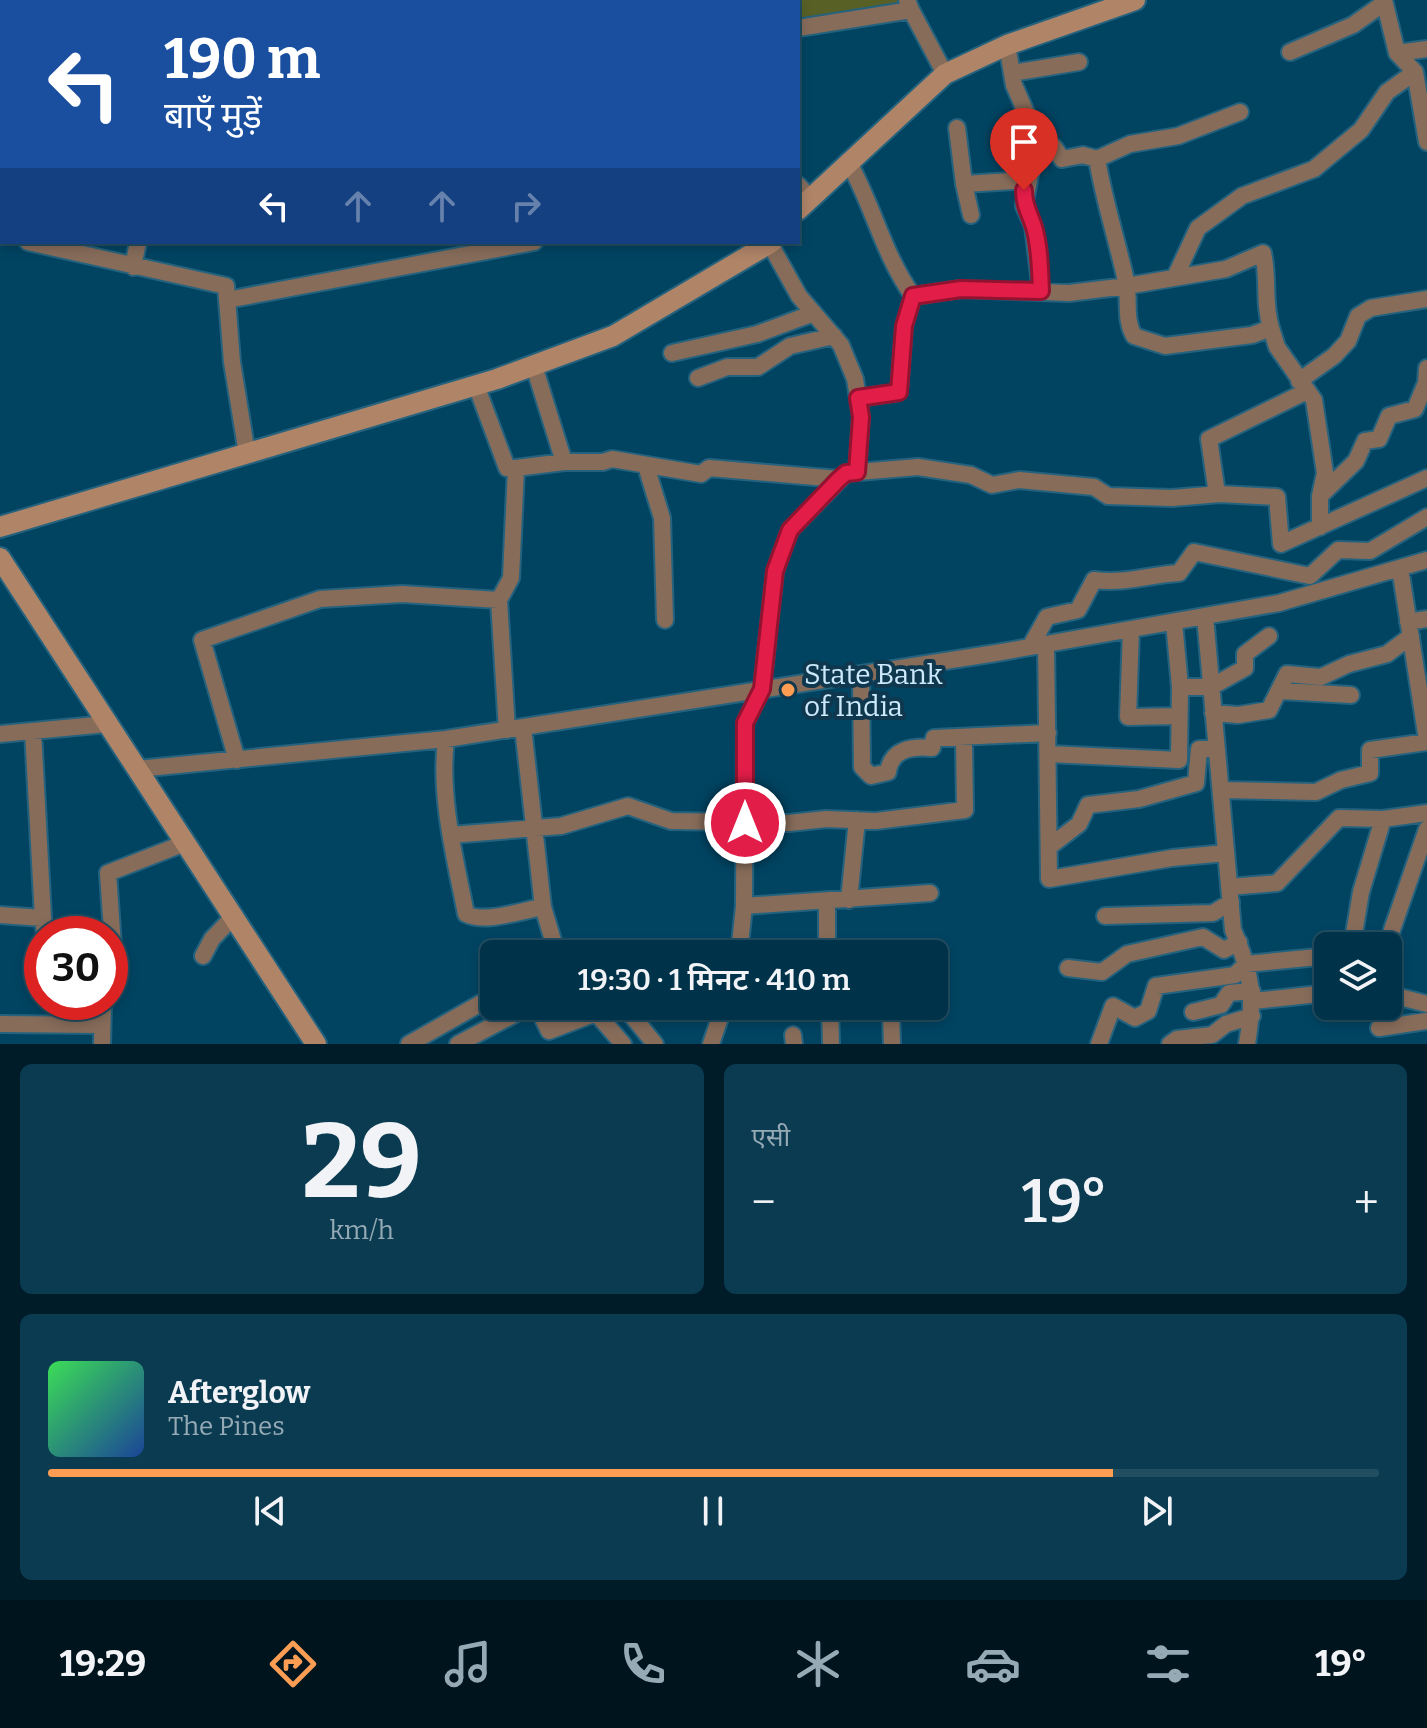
<!DOCTYPE html>
<html lang="hi">
<meta charset="utf-8">
<style>
:root{--surface:#00334a;--page:#0a3b51;--text:#f1f3f6;--muted:#95aab5;--line:#224e62;--accent:#fd9d54}
body{margin:0;font-family:Bitter,"Noto Sans Devanagari",serif;background:var(--page);color:var(--text);height:100vh;display:flex;flex-direction:column;font-size:30px;white-space:nowrap}
*{box-sizing:border-box;margin:0}
p{font-size:26px;color:var(--muted)}
.icon{flex:none;width:44px;height:44px;fill:none;stroke:currentColor;stroke-width:2;stroke-linecap:round;stroke-linejoin:round}
.map{position:relative;height:1044px;overflow:hidden}
.details{display:flex;flex-direction:column;gap:20px;padding:20px;background:#001c29;flex:1}
.details>*{flex:none}
.top-card{position:absolute;left:0px;top:0px;width:800px;height:244px;box-shadow:0 4px 12px #0003,0 0 0 2px var(--line);background:#1a4fa0;color:#fff;overflow:hidden}
.controls{position:absolute;left:1314px;top:932px;display:grid;gap:16px}
.controls a{display:grid;place-items:center;width:88px;height:88px;border-radius:12px;background:var(--surface);box-shadow:0 4px 12px #0003,0 0 0 2px var(--line);font-size:40px}
.speed{position:absolute;left:24px;top:916px;display:flex;gap:16px;font-size:40px;font-weight:700;text-align:center}
.speed>*{display:grid;place-content:center;width:104px;height:104px;border-radius:50%;background:var(--surface);box-shadow:0 4px 12px #0003,0 0 0 2px var(--line);line-height:1}
.speed .limit{border:12px solid #d22;background:#fff;color:#111}
.pin{position:absolute;display:grid;place-items:center;width:68px;height:68px;color:#fff;margin:-82px -34px;border-radius:50% 50% 50% 0;rotate:-45deg;box-shadow:0 0 8px #0007}
.pin .icon{rotate:45deg}
.me{position:absolute;width:88px;margin:-44px;rotate:0deg;stroke-linejoin:round;filter:drop-shadow(0 0 6px #0008)}
.turn{display:flex;align-items:center;gap:28px;height:168px;padding:0 32px;font-size:36px}
.turn .icon{width:104px;height:104px;stroke-width:2.5}
.turn b{display:block;font-size:56px;line-height:68px}
.lanes{display:flex;align-items:center;height:76px;padding:0 32px;background:#0003;justify-content:center;gap:40px;direction:ltr}
.lanes .off{opacity:.35}
.big{font-size:60px;font-weight:600;line-height:1.1}
.details .widget{flex:1;display:flex;flex-direction:column;justify-content:center;gap:12px;min-width:0;padding:0 28px;border-radius:12px;background:var(--page)}
.details .dial{align-items:center;gap:0}
.dial b{font-size:104px;line-height:1}
.song{display:flex;align-items:center;gap:24px}
.cover{width:96px;height:96px;border-radius:12px;background:linear-gradient(135deg,hsl(130 70% 55%),hsl(220 70% 35%))}
.played{height:8px;border-radius:4px;background:linear-gradient(90deg,var(--accent) 80%,var(--line) 80%)}
.keys{display:flex;justify-content:space-around;direction:ltr}
.heat{display:flex;justify-content:space-between;align-items:center;font-size:44px;direction:ltr}
.details .tiles{flex:1;display:grid;gap:20px;grid-template-columns:1fr 1fr}
.widget:last-child{grid-column:span 2}
.trip{position:absolute;left:480px;top:940px;width:468px;height:80px;border-radius:12px;background:var(--surface);box-shadow:0 4px 12px #0003,0 0 0 2px var(--line);font-weight:600;line-height:80px;text-align:center}
.dock{display:flex;height:128px;justify-content:space-around;align-items:center;background:#00141e;color:var(--muted)}
.dock .icon{width:56px;height:56px}
.dock .active{color:var(--accent)}
.dock b{font-size:36px;color:var(--text)}
.map>svg:first-child{display:block}
</style>
<div class="map">
<svg width="1427" height="1044" viewBox="0 0 1427 1044">
<rect width="100%" height="100%" fill="#004462"/>
<path fill="#586026" d="M789,0H906V6L798,23V2Z"/>
<g fill="none" stroke-linecap="round" stroke-linejoin="round">
<defs>
<path id="minor" d="M287,0L289,1
M1384,0L1397,53L1415,72L1427,142
M168,2L169,0
M205,2L206,0
M393,2V0
M458,2V0
M911,10L945,74
M798,28L911,10L907,0
M1007,45L1014,85L1037,138L1024,206L1033,226L1041,291
M1290,52L1353,25L1384,3
M1397,53L1427,49
M1012,73L1079,62
M957,128L964,184L1028,180
M1097,159L1130,144L1178,136L1240,112
M848,161C873,205 883,254 913,296L904,326L899,392L858,398
M964,184L971,215
M798,185L809,197
M0,234L2,235
M28,242L226,286L232,362L247,454
M770,244L799,296L841,345L855,379L861,417L857,472
M133,267L138,242
M1175,277L1198,228L1242,196L1314,169L1361,130L1387,92L1415,72
M913,296L961,289L1069,293L1127,286L1226,269L1263,253C1269,279 1263,302 1271,328L1252,335L1165,346L1134,336C1124,318 1130,301 1126,281C1117,240 1104,201 1097,159L1083,155L1062,159L1054,147L1037,138
M227,300L534,242
M1271,328L1277,347L1314,400L1325,473L1320,496V527
M672,353L757,334L814,313
M698,378L727,367H758L790,346L834,336
M1299,381L1334,356L1348,341L1358,316L1371,308L1427,299
M476,385L507,468H516L511,578L499,600L507,730
M564,462H603L612,459L701,474L709,468L839,479
M646,466L662,518L665,620
M516,468L564,462L534,366
M1217,494L1209,439L1305,392
M1321,495L1356,461L1365,441L1379,439L1389,416L1415,409L1426,383L1427,368
M1400,568L1427,740
M1205,616L1233,930C1252,974 1255,997 1247,1044
M1174,622L1180,687H1211L1245,668V654L1269,636
M1408,622L1427,619
M1131,629L1128,717L1178,716
M1046,644L1049,879L1172,858L1226,853
M1030,647L1047,617L1078,610L1094,580C1126,584 1147,575 1179,573L1194,552L1310,576L1338,550L1370,551L1427,517
M861,674L862,767L871,776L888,772C891,749 912,746 932,748L934,738L1048,733
M1281,691L1351,695
M1213,713L1238,715L1269,710L1287,674L1321,677L1349,664L1387,654L1411,636
M33,731L43,918
M0,734L107,724
M446,739C439,797 455,858 466,914C485,924 523,910 543,907L523,727
M1049,754L1179,760L1180,687
M237,760L202,640L320,599L402,594L499,600
M137,769L446,739L996,653L1279,603L1427,560
M1221,790L1316,792L1341,780L1370,773V750L1427,742
M451,835L561,826L628,806L671,821L789,823L826,819L876,821L965,810L964,739
M1049,847L1079,824L1088,805L1139,799L1196,783L1199,749H1217
M1229,887L1277,883L1339,818L1383,819
M849,900L857,820
M744,906L930,893
M543,907L557,954
M0,915L43,918L45,934
M1105,916L1213,913L1231,902
M1392,930L1427,829
M110,946H113L108,873L185,843
M1352,946L1361,892L1383,819L1427,813
M739,954L744,906L745,723L762,689L775,571L790,530L846,473L918,467L971,475L992,485L1019,480L1094,487L1108,496L1172,498L1220,494L1277,497L1281,544L1427,478
M827,954V902
M203,956L212,939L233,917
M1068,968L1102,972L1127,954L1203,937L1224,950L1239,942
M1388,994L1427,1004
M1254,1001L1328,993
M537,1006L549,1031L596,1013L623,1044
M624,1006L655,1044
M830,1006L831,1044
M1193,1012L1221,1005L1229,993L1252,991
M891,1014L892,1044
M0,1024L102,1025
M1379,1028L1427,1021
M793,1035L794,1044
M102,1044L103,1002
M409,1044L483,1002
M458,1044L530,1006
M711,1044L724,1006
M1099,1044L1113,1006L1135,1018L1148,1011L1156,986L1235,975L1246,964L1328,956
M1170,1044L1177,1039L1212,1035L1226,1024L1252,1016"/>
<path id="secondary" d="M798,210L945,74L1007,45L1135,0
M0,527L497,379L613,336L772,242
M0,558L316,1044"/>
</defs>
<use href="#minor" stroke="#25627e" stroke-width="20"/>
<use href="#secondary" stroke="#25627e" stroke-width="24"/>
<use href="#minor" stroke="#876c5a" stroke-width="16"/>
<use href="#secondary" stroke="#af8467" stroke-width="20"/>
</g>
<g fill="none" stroke-linecap="round" stroke-linejoin="round">
<defs>
<path id="route" d="M745,823V723L762,689L775,571L790,530L839,479L846,473L857,472L861,417L858,398L899,392L904,326L913,296L961,289L1041,291C1040,270 1040,247 1034,227C1029,212 1024,205 1024,190"/>
</defs>
<use href="#route" stroke="#92132f" stroke-width="20"/>
<use href="#route" stroke="#e11d48" stroke-width="14"/>
</g>
<circle fill="#fd9d54" stroke="#0f384e" stroke-width="3" cx="788" cy="690" r="8"/>
<g text-anchor="middle" stroke-width="8" stroke-linejoin="round" paint-order="stroke">
<g font-size="28" fill="#cde9fc" stroke="#0f384e" text-anchor="start">
<text x="804" y="684">State Bank<tspan x="804" dy="32">of India</tspan></text>
</g>
</g>
</svg>
<div class="controls">
<a><svg class="icon" aria-label="layers" viewBox="0 0 24 24"><path d="M12 4l9 5-9 5-9-5zM3 14l9 5 9-5"/></svg></a>
</div>
<div class="speed"><div class="limit">30</div></div>
<div class="pin" style="left:1024px;top:190px;background:#d93025"><svg class="icon" aria-label="arrive" viewBox="0 0 24 24"><path d="M6 21V4h12l-3 4 3 4H6"/></svg></div>
<svg class="me" style="left:745px;top:823px" viewBox="-20 -20 40 40"><circle r="17" fill="#e11d48" stroke="#fff" stroke-width="3"/><path d="M0-11L8 9 0 5-8 9z" fill="#fff"/></svg>
<div class="trip">19:30 · 1 मिनट · 410 m</div>
<div class="top-card">
<div class="turn"><svg class="icon" aria-label="left" viewBox="0 0 24 24"><path d="M17 20v-9H6M10 6l-5 5 5 5"/></svg><div><b>190 m</b>बाएँ मुड़ें</div></div>
<div class="lanes"><svg class="icon" aria-label="left" viewBox="0 0 24 24"><path d="M17 20v-9H6M10 6l-5 5 5 5"/></svg><svg class="icon off" aria-label="ahead" viewBox="0 0 24 24"><path d="M12 20V5M6 11l6-6 6 6"/></svg><svg class="icon off" aria-label="ahead" viewBox="0 0 24 24"><path d="M12 20V5M6 11l6-6 6 6"/></svg><svg class="icon off" aria-label="right" viewBox="0 0 24 24"><path d="M7 20v-9h11M14 6l5 5-5 5"/></svg></div>
</div>
</div>
<section class="details">
<div class="tiles">
<div class="widget dial"><b>29</b><p>km/h</p></div>
<div class="widget"><p>एसी</p>
<div class="heat"><a>−</a><b class="big">19°</b><a>+</a></div>
</div>
<div class="widget">
<div class="song"><i class="cover"></i><div><b>Afterglow</b><p>The Pines</p></div></div>
<div class="played"></div>
<div class="keys"><svg class="icon" aria-label="previous" viewBox="0 0 24 24"><path d="M18 5L8 12l10 7zM5 5v14"/></svg><svg class="icon" aria-label="pause" viewBox="0 0 24 24"><path d="M8 5v14M16 5v14"/></svg><svg class="icon" aria-label="next" viewBox="0 0 24 24"><path d="M6 5l10 7-10 7zM19 5v14"/></svg></div>
</div>
</div>
</section>
<nav class="dock">
<b>19:29</b>
<svg class="icon active" aria-label="directions" viewBox="0 0 24 24"><path d="M12 3l9 9-9 9-9-9zM9 14v-3h6M13 9l2 2-2 2"/></svg>
<svg class="icon" aria-label="music" viewBox="0 0 24 24"><path d="M9 18V5l10-2v13"/><circle cx="6" cy="18" r="3"/><circle cx="16" cy="16" r="3"/></svg>
<svg class="icon" aria-label="phone" viewBox="0 0 24 24"><path d="M5 4h4l2 5-3 2q2 4 5 5l2-3 5 2v4C11 20 4 13 5 4z"/></svg>
<svg class="icon" aria-label="climate" viewBox="0 0 24 24"><path d="M12 3v18M4 7l16 10M4 17L20 7"/></svg>
<svg class="icon" aria-label="car" viewBox="0 0 24 24"><path d="M5 17H2v-5l4-1 3-4h7l3 4 3 1v5h-3M9 17h6M6 11h13"/><circle cx="7" cy="17" r="2"/><circle cx="17" cy="17" r="2"/></svg>
<svg class="icon" aria-label="filters" viewBox="0 0 24 24"><path d="M4 7h16M4 17h16"/><circle cx="9" cy="7" r="2"/><circle cx="15" cy="17" r="2"/></svg>
<b>19°</b>
</nav>
